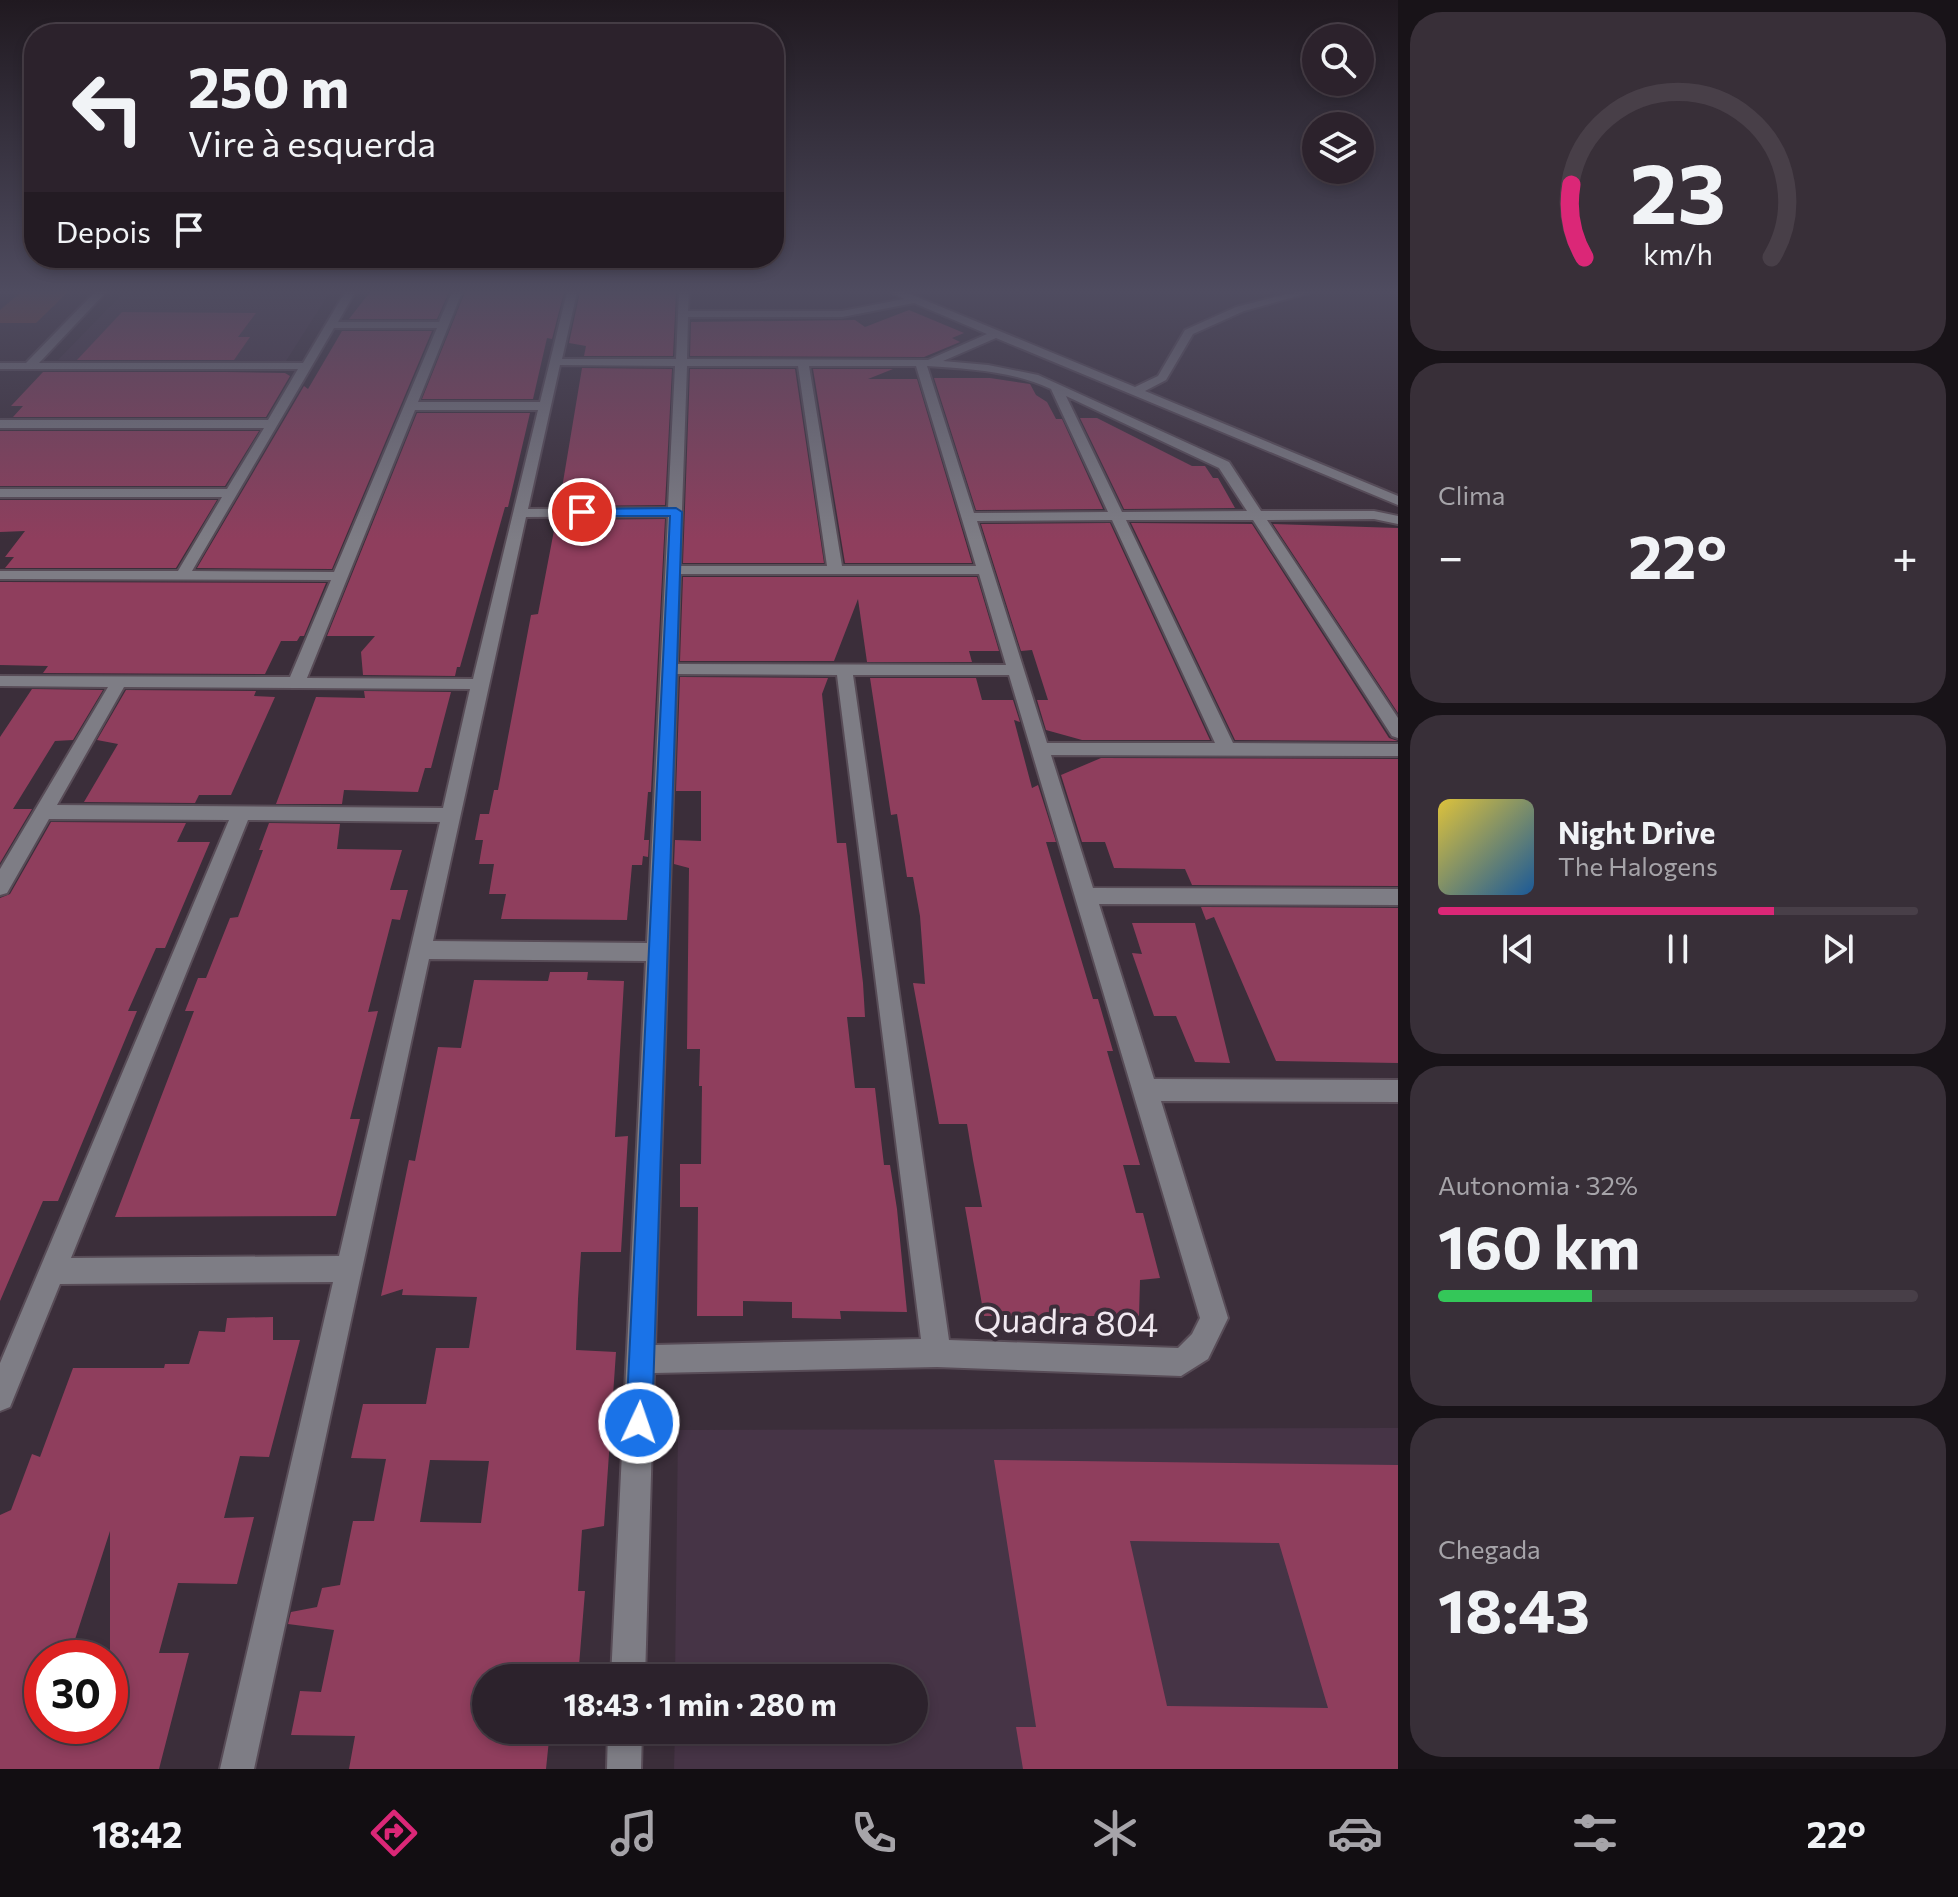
<!DOCTYPE html>
<html lang="pt">
<meta charset="utf-8">
<style>
:root{--surface:#2c222c;--page:#382f38;--text:#f1f3f6;--muted:#a6a4a9;--line:#483f48;--accent:#db2777}
body{margin:0;font-family:Commissioner,sans-serif;background:var(--page);color:var(--text);height:100vh;display:flex;flex-direction:column;font-size:30px;white-space:nowrap}
*{box-sizing:border-box;margin:0}
p{font-size:26px;color:var(--muted)}
.icon{flex:none;width:44px;height:44px;fill:none;stroke:currentColor;stroke-width:2;stroke-linecap:round;stroke-linejoin:round}
.map{position:relative;flex:1;overflow:hidden}
.sheet{display:flex;flex-direction:column;gap:12px;padding:12px;background:#181318;width:560px}
.sheet>*{flex:none}
.top-card{position:absolute;left:24px;top:24px;width:760px;height:244px;border-radius:32px;box-shadow:0 4px 12px #0003,0 0 0 2px var(--line);background:#2c222c;color:var(--text);overflow:hidden}
.tools{position:absolute;left:1302px;top:24px;display:grid;gap:16px}
.tools a{display:grid;place-items:center;width:72px;height:72px;border-radius:50%;background:var(--surface);box-shadow:0 4px 12px #0003,0 0 0 2px var(--line);font-size:40px}
.speed{position:absolute;left:24px;top:1640px;display:flex;gap:16px;font-size:40px;font-weight:700;text-align:center}
.speed>*{display:grid;place-content:center;width:104px;height:104px;border-radius:50%;background:var(--surface);box-shadow:0 4px 12px #0003,0 0 0 2px var(--line);line-height:1}
.speed .limit{border:12px solid #d22;background:#fff;color:#111}
.pin{position:absolute;display:grid;place-items:center;width:68px;height:68px;color:#fff;margin:-34px;border:4px solid #fff;border-radius:50%;box-shadow:0 2px 8px #0007}
.me{position:absolute;width:88px;margin:-44px;rotate:3deg;stroke-linejoin:round;filter:drop-shadow(0 0 6px #0008)}
.turn{display:flex;align-items:center;gap:28px;height:168px;padding:0 32px;font-size:36px}
.turn .icon{width:104px;height:104px;stroke-width:2.5}
.turn b{display:block;font-size:56px;line-height:68px}
.then{display:flex;align-items:center;height:76px;padding:0 32px;background:#0003;gap:16px;font-size:30px}
.big{font-size:60px;font-weight:700;line-height:1.1}
.sheet .tile{flex:1;display:flex;flex-direction:column;justify-content:center;gap:12px;min-width:0;padding:0 28px;border-radius:32px;background:var(--page)}
.sheet .dial{align-items:center;gap:0}
.dial svg{height:208px;overflow:visible;fill:none;stroke:var(--line);stroke-width:7;stroke-linecap:round;text-anchor:middle}
.dial text{fill:var(--text);stroke:none}
.song{display:flex;align-items:center;gap:24px}
.cover{width:96px;height:96px;border-radius:12px;background:linear-gradient(135deg,hsl(50 70% 55%),hsl(210 70% 35%))}
.played{height:8px;border-radius:4px;background:linear-gradient(90deg,var(--accent) 70%,var(--line) 70%)}
.keys{display:flex;justify-content:space-around;direction:ltr}
.heat{display:flex;justify-content:space-between;align-items:center;font-size:44px;direction:ltr}
.charge{height:12px;border-radius:6px;background:linear-gradient(90deg,#34c759 32%,var(--line) 0)}
.trip{position:absolute;left:472px;top:1664px;width:456px;height:80px;border-radius:40px;background:var(--surface);box-shadow:0 4px 12px #0003,0 0 0 2px var(--line);font-weight:700;line-height:80px;text-align:center}
.menu{display:flex;height:128px;justify-content:space-around;align-items:center;background:#120e12;color:var(--muted)}
.menu .icon{width:56px;height:56px}
.menu .current{color:var(--accent)}
.menu b{font-size:36px;color:var(--text)}
main{display:flex;flex:1;min-height:0}
.map>svg:first-child{display:block}
</style>
<main>
<div class="map">
<svg width="1398" height="1769" viewBox="0 0 1398 1769">
<rect width="100%" height="100%" fill="#3b2e3a"/>
<path fill="#463446" d="M124,292H330L286,361L58,360Z
M1398,1428V1769H674L675,1730H914V1678H675L678,1430Z"/>
<path fill="#7b3c32" d="M21,292H68L36,323H0V310Z"/>
<path fill="#8f3e5d" fill-rule="evenodd" d="M370,292H449L437,319H349Z
M465,292H564L552,339L547,338L533,399H422Z
M580,292H676L673,356H584L586,346L569,343Z
M909,310L964,333L952,338L960,342L924,357L690,356L691,322L855,320L865,327Z
M122,312L256,313L238,337H250L234,360H77Z
M342,331H432L332,569L197,568L304,386L308,389Z
M582,368L672,369L665,505L559,506Z
M690,369H795L824,563H683Z
M813,369H893L868,379H917L972,563H845Z
M43,372H226L285,373L290,376L266,417H13L23,406H11Z
M934,378H990L1030,384L1036,395L1047,402L1056,419H1062L1103,509L976,510Z
M417,413H530L508,507H505L460,667H457L455,676L363,675L361,652L375,636H327Z
M1080,418H1097L1192,466H1205L1213,478H1218L1235,508L1124,509Z
M0,431H259L225,486H0Z
M0,500H217L176,568H5L14,557H5L25,531L0,532Z
M665,519L651,792H648L644,840H649L648,857L643,856L642,865H632L627,920L501,919L506,894H489L494,864H479L483,840H475L480,814H489L494,790H498L531,615L538,614L556,520Z
M1110,523L1210,740H1082L1046,730L1037,700H1048L1032,650L1021,651L981,524Z
M1131,523L1252,524L1389,738L1398,741L1235,740Z
M1273,524L1398,528V713Z
M683,577H977L999,651H969L972,662H867L858,599L834,661H680Z
M0,582L326,583L304,636H300L297,641H281L265,674L43,673L48,666L0,665Z
M680,677L828,678L822,694L837,843H846L863,983L865,1017H847L855,1088H875L884,1165H890L897,1209L907,1312L840,1311L841,1319L792,1318V1302L743,1301V1316H697L698,1207H680V1164H701L702,1086H699L700,1049H687L689,868L674,864L675,840L701,841V791H676Z
M870,678H976L982,700H1013L1020,722L1014,720L1032,788L1038,785L1056,842H1046L1093,999H1098L1113,1051H1107L1140,1165H1123L1136,1213H1143L1160,1278L1140,1280L1139,1316H984L965,1207H982L973,1160L967,1124H939L913,983L925,984L920,916L913,877H907L897,814L891,815Z
M32,689L103,690L73,740L55,741L13,809H32L0,863V737Z
M126,690L256,691L254,696L275,697L231,795H199L195,803L84,802L118,744L97,740Z
M364,691L451,692L431,768H425L418,792L344,790L342,804H276L316,697L365,698Z
M1101,758L1398,759V886L1192,885L1185,869L1114,868L1105,842H1082L1061,775Z
M51,822L186,823L177,842H210L165,948H156L128,1011H137L58,1201H43L0,1301V898L10,894Z
M269,823L340,824L337,849L402,850L390,890H408L400,920L392,919L368,1012L378,1011L350,1119H360L336,1216L115,1217L194,1011H185L198,978H206L230,918L238,917L263,850H259Z
M1201,907L1398,908V1063L1276,1061L1214,917L1206,920Z
M1132,923H1195L1230,1063L1195,1062L1176,1016H1154L1132,953L1142,954Z
M550,972H588L587,980L624,981L615,1137L628,1136L621,1252H581L578,1299L576,1350L616,1352L604,1526L582,1530L578,1591H585L578,1678H486V1730H550L546,1769H349L355,1736L291,1735L300,1691L321,1692L334,1630L288,1624L291,1612L317,1607L322,1588L340,1585L353,1521H374L386,1459L351,1458L363,1404H426L436,1348H469L477,1297L402,1295L403,1289L381,1296L409,1160L415,1161L438,1047L461,1048L474,980L548,981ZM430,1460L489,1461L481,1523L420,1522Z
M273,1317V1340H300L269,1457L240,1456L224,1518L254,1517L237,1584L178,1583L159,1653H189L159,1769H0V1515L11,1510L32,1454L40,1457L73,1368H164L165,1364H189L199,1331L225,1332L227,1318ZM110,1531V1726H42V1658H69Z
M994,1460L1398,1465V1769H1023L1016,1727H1036ZM1130,1541L1279,1543L1328,1708L1167,1706Z"/>
<g fill="none" stroke-linecap="round" stroke-linejoin="round">
<defs>
<path id="minor" d="M95,292H106L39,363H303L345,292H355L338,322H439L452,292H462L418,402H540L567,292H577L562,359H676L679,292H689L688,311H842L904,299L891,292H905L1135,387L1158,376L1185,330L1236,307L1295,292H1312L1244,311L1193,334L1166,380L1145,391L1398,496V505L996,338L943,361L988,365L1038,375L1229,462L1261,511H1374L1398,516V524L1374,519L1267,520L1398,718V738L1392,736L1253,520H1126L1233,743L1398,744V756L1051,755L1093,888L1398,889V905L1099,904L1154,1079L1398,1080V1102L1161,1101L1228,1318L1208,1359L1181,1376L937,1367L654,1373L645,1678H611L646,961L429,959L254,1769H220L333,1282L60,1284L10,1407L0,1411V1363L229,820L49,819L7,893L0,895V869L108,687L0,686V676L290,677L331,580L0,579V571H178L222,497H0V489H227L264,428H0V420H268L298,369H0V363H26ZM914,303L987,334L928,360L687,359L688,317H842ZM334,328H437L334,572L192,571ZM560,365L675,366L668,508L528,509ZM687,366H798L827,566H680ZM809,366H916L976,566H842ZM927,366C970,369 1013,371 1051,389L1108,512L974,513ZM1066,396L1219,468L1247,511L1122,512ZM415,410H538L473,679L307,678ZM668,516L647,943L433,941L526,517ZM1112,520L1215,743H1047L977,521ZM680,574H979L1006,665L677,664ZM677,674L837,675L921,1339L655,1345ZM853,675H1009L1200,1318L1192,1334L1178,1348L949,1340ZM124,687L470,689L443,808L57,805ZM248,820L440,822L339,1256L71,1258Z
M608,1730H642L641,1769H607Z"/>
</defs>
<use href="#minor" stroke="#584c57" stroke-width="4"/>
<use href="#minor" fill="#7e7d85" fill-rule="evenodd"/>
</g>
<linearGradient id="sky" x2="0" y2="1"><stop stop-color="#201920"/><stop offset="0.54" stop-color="#4f4c60"/><stop offset="1" stop-color="#4f4c60" stop-opacity="0"/></linearGradient>
<rect width="1398" height="540" fill="url(#sky)"/>
<path fill="#1a73e8" stroke="#114b97" stroke-width="2" d="M676,508L682,512L652,1423L648,1432L639,1436L629,1432L626,1423L670,516H582L576,512L582,509Z"/>
<g text-anchor="middle" stroke-width="8" stroke-linejoin="round" paint-order="stroke">
<g font-size="34" fill="#f0e8f0" stroke="#3b2e3a">
<text transform="translate(1066 1322) rotate(2)" y="12">Quadra 804</text>
</g>
</g>
</svg>
<div class="tools">
<a><svg class="icon" aria-label="search" viewBox="0 0 24 24"><circle cx="10" cy="10" r="6"/><path d="M15 15l6 6"/></svg></a>
<a><svg class="icon" aria-label="layers" viewBox="0 0 24 24"><path d="M12 4l9 5-9 5-9-5zM3 14l9 5 9-5"/></svg></a>
</div>
<div class="speed"><div class="limit">30</div></div>
<div class="pin" style="left:582px;top:512px;background:#d93025"><svg class="icon" aria-label="arrive" viewBox="0 0 24 24"><path d="M6 21V4h12l-3 4 3 4H6"/></svg></div>
<svg class="me" style="left:639px;top:1423px" viewBox="-20 -20 40 40"><circle r="17" fill="#1a73e8" stroke="#fff" stroke-width="3"/><path d="M0-11L8 9 0 5-8 9z" fill="#fff"/></svg>
<div class="trip">18:43 · 1 min · 280 m</div>
<div class="top-card">
<div class="turn"><svg class="icon" aria-label="left" viewBox="0 0 24 24"><path d="M17 20v-9H6M10 6l-5 5 5 5"/></svg><div><b>250 m</b>Vire à esquerda</div></div>
<div class="then">Depois<svg class="icon" aria-label="arrive" viewBox="0 0 24 24"><path d="M6 21V4h12l-3 4 3 4H6"/></svg></div>
</div>
</div>
<section class="sheet">
<div class="tile dial"><svg viewBox="0 0 100 80">
<path d="M14 69A42 42 0 1 1 86 69"/>
<path d="M14 69A42 42 0 0 1 9 41" stroke="#db2777"/>
<text x="50" y="56" font-size="32" font-weight="700">23</text>
<text x="50" y="72" font-size="11">km/h</text>
</svg></div>
<div class="tile"><p>Clima</p>
<div class="heat"><a>−</a><b class="big">22°</b><a>+</a></div>
</div>
<div class="tile">
<div class="song"><i class="cover"></i><div><b>Night Drive</b><p>The Halogens</p></div></div>
<div class="played"></div>
<div class="keys"><svg class="icon" aria-label="previous" viewBox="0 0 24 24"><path d="M18 5L8 12l10 7zM5 5v14"/></svg><svg class="icon" aria-label="pause" viewBox="0 0 24 24"><path d="M8 5v14M16 5v14"/></svg><svg class="icon" aria-label="next" viewBox="0 0 24 24"><path d="M6 5l10 7-10 7zM19 5v14"/></svg></div>
</div>
<div class="tile"><p>Autonomia · 32%</p><b class="big">160 km</b><div class="charge"></div></div>
<div class="tile"><p>Chegada</p><b class="big">18:43</b></div>
</section>
</main>
<nav class="menu">
<b>18:42</b>
<svg class="icon current" aria-label="directions" viewBox="0 0 24 24"><path d="M12 3l9 9-9 9-9-9zM9 14v-3h6M13 9l2 2-2 2"/></svg>
<svg class="icon" aria-label="music" viewBox="0 0 24 24"><path d="M9 18V5l10-2v13"/><circle cx="6" cy="18" r="3"/><circle cx="16" cy="16" r="3"/></svg>
<svg class="icon" aria-label="phone" viewBox="0 0 24 24"><path d="M5 4h4l2 5-3 2q2 4 5 5l2-3 5 2v4C11 20 4 13 5 4z"/></svg>
<svg class="icon" aria-label="climate" viewBox="0 0 24 24"><path d="M12 3v18M4 7l16 10M4 17L20 7"/></svg>
<svg class="icon" aria-label="car" viewBox="0 0 24 24"><path d="M5 17H2v-5l4-1 3-4h7l3 4 3 1v5h-3M9 17h6M6 11h13"/><circle cx="7" cy="17" r="2"/><circle cx="17" cy="17" r="2"/></svg>
<svg class="icon" aria-label="filters" viewBox="0 0 24 24"><path d="M4 7h16M4 17h16"/><circle cx="9" cy="7" r="2"/><circle cx="15" cy="17" r="2"/></svg>
<b>22°</b>
</nav>
